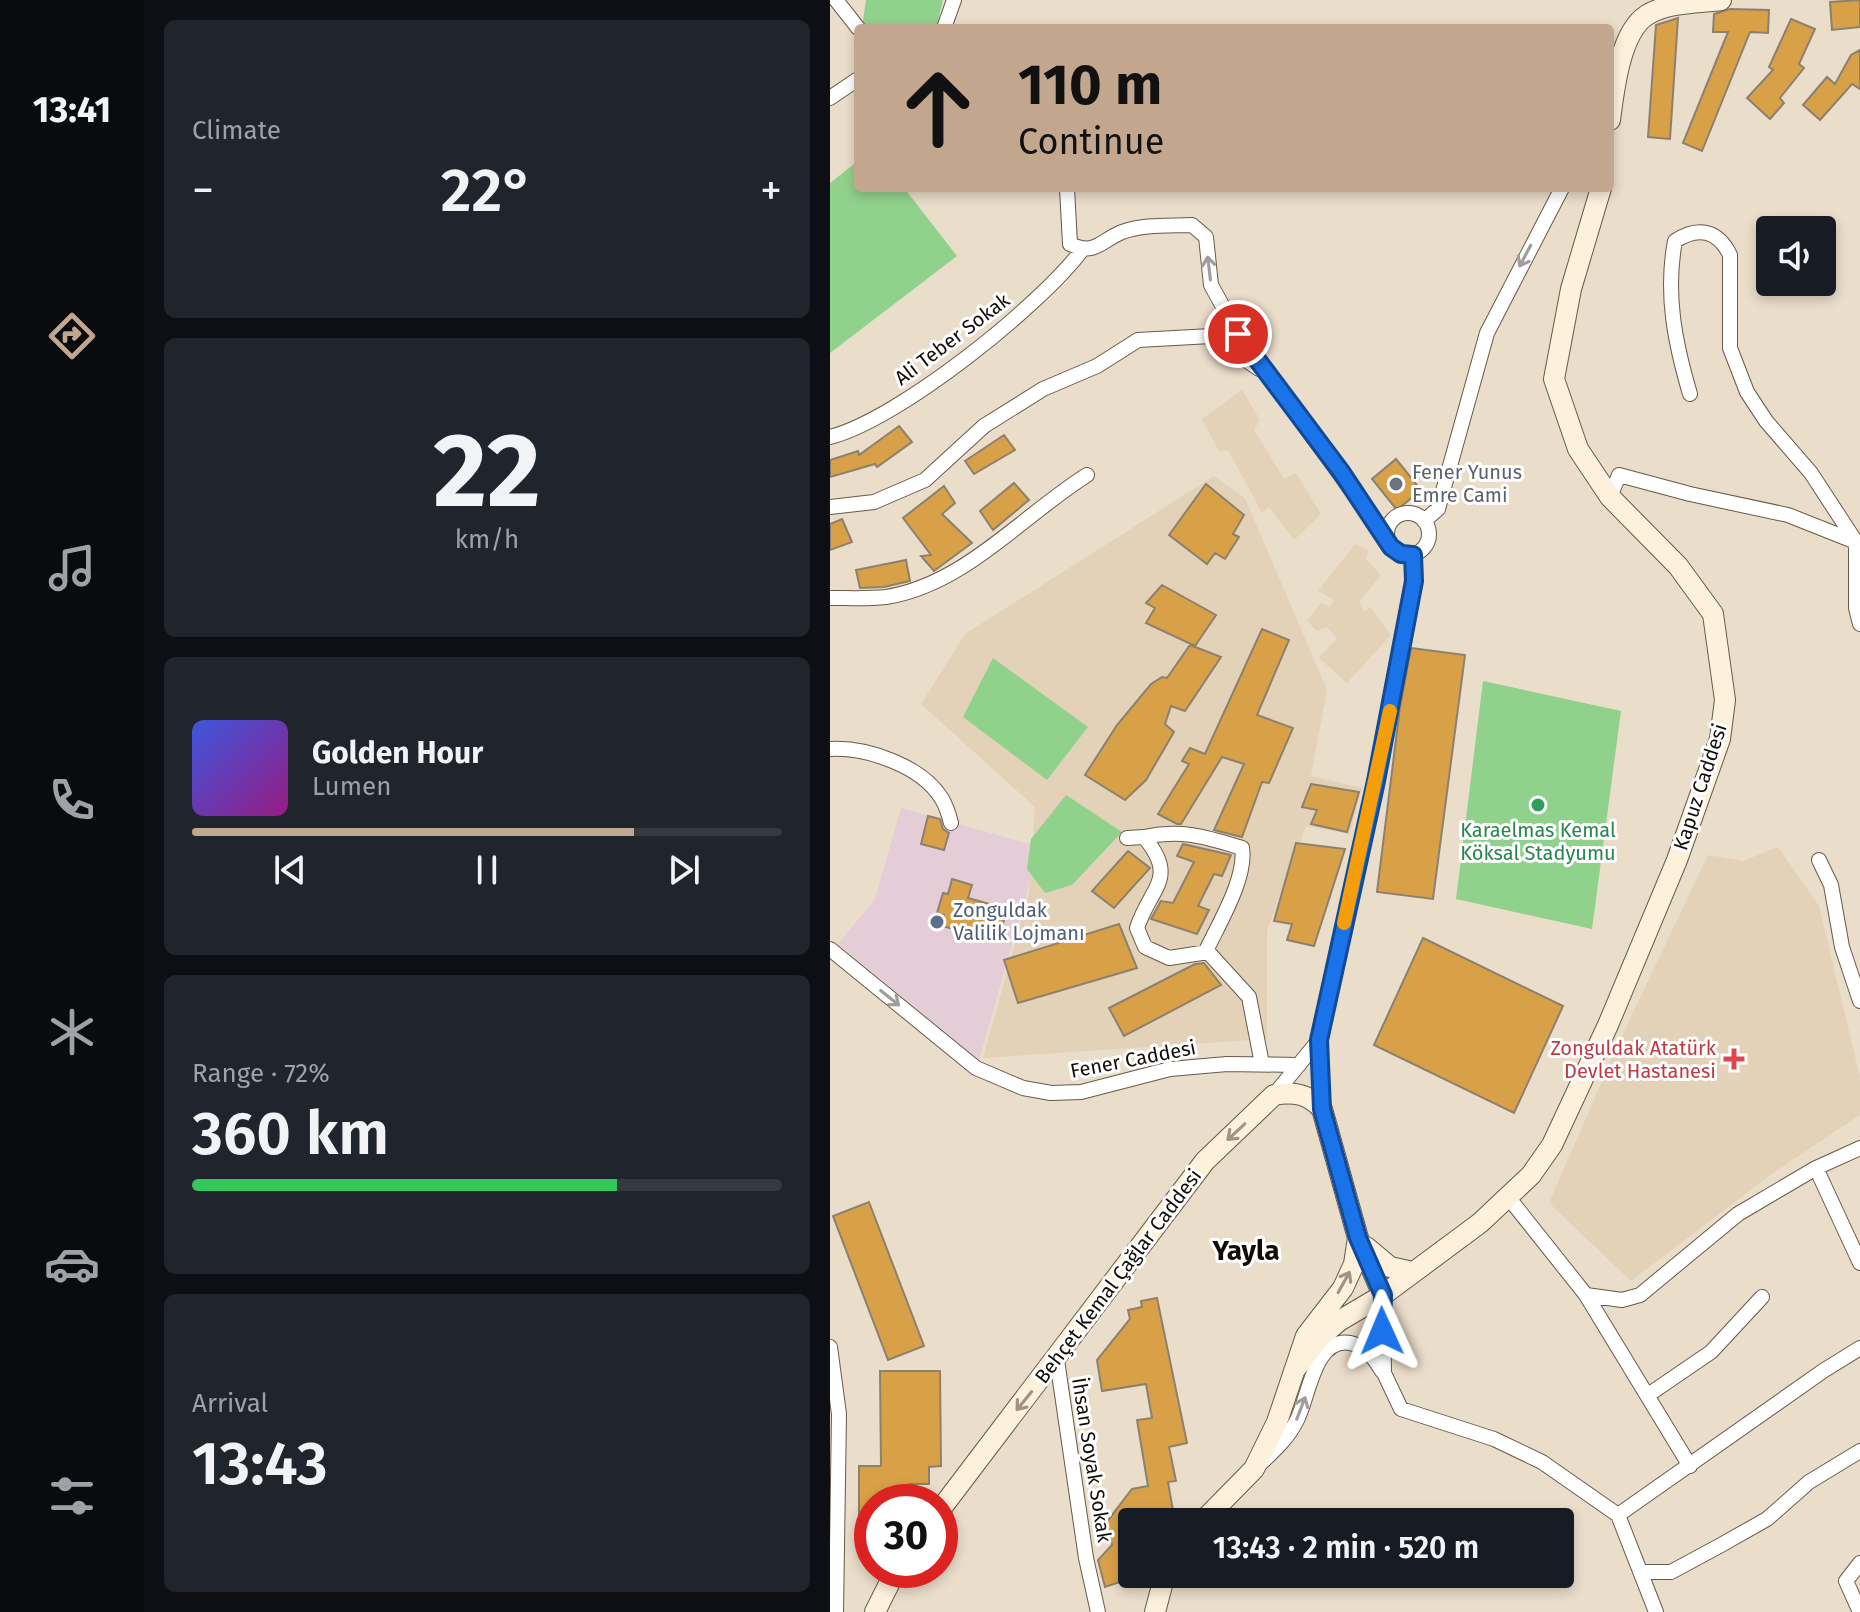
<!DOCTYPE html>
<meta charset="utf-8">
<style>
:root{--surface:#171b24;--page:#20242c;--text:#f1f3f6;--muted:#9ea1a6;--line:#363941;--accent:#c2a78e}
body{margin:0;font-family:"Fira Sans",sans-serif;background:var(--page);color:var(--text);height:100vh;display:flex;flex-direction:column;font-size:30px;white-space:nowrap}
*{box-sizing:border-box;margin:0}
p{font-size:26px;color:var(--muted)}
.icon{flex:none;width:44px;height:44px;fill:none;stroke:currentColor;stroke-width:2;stroke-linecap:round;stroke-linejoin:round}
.map{position:relative;flex:1;overflow:hidden}
.sheet{display:flex;flex-direction:column;gap:20px;padding:20px;background:#0d0f14;width:686px}
.sheet>*{flex:none}
.guide{position:absolute;left:24px;top:24px;width:760px;height:168px;border-radius:8px;box-shadow:0 4px 12px #0003;background:#c2a78e;color:#111;overflow:hidden}
.controls{position:absolute;left:926px;top:216px;display:grid;gap:16px}
.controls a{display:grid;place-items:center;width:80px;height:80px;border-radius:8px;background:var(--surface);box-shadow:0 4px 12px #0003;font-size:40px}
.speed{position:absolute;left:24px;top:1484px;display:flex;gap:16px;font-size:40px;font-weight:700;text-align:center}
.speed>*{display:grid;place-content:center;width:104px;height:104px;border-radius:50%;background:var(--surface);box-shadow:0 4px 12px #0003;line-height:1}
.speed .limit{border:12px solid #d22;background:#fff;color:#111}
.pin{position:absolute;display:grid;place-items:center;width:68px;height:68px;color:#fff;margin:-34px;border:4px solid #fff;border-radius:50%;box-shadow:0 2px 8px #0007}
.me{position:absolute;width:88px;margin:-44px;rotate:359deg;stroke-linejoin:round;filter:drop-shadow(0 0 6px #0008)}
.turn{display:flex;align-items:center;gap:28px;height:168px;padding:0 32px;font-size:36px}
.turn .icon{width:104px;height:104px;stroke-width:2.5}
.turn b{display:block;font-size:56px;line-height:68px}
.big{font-size:60px;font-weight:600;line-height:1.1}
.sheet .tile{flex:1;display:flex;flex-direction:column;justify-content:center;gap:12px;min-width:0;padding:0 28px;border-radius:12px;background:var(--page)}
.sheet .dial{align-items:center;gap:0}
.dial b{font-size:104px;line-height:1}
.song{display:flex;align-items:center;gap:24px}
.cover{width:96px;height:96px;border-radius:12px;background:linear-gradient(135deg,hsl(230 70% 55%),hsl(310 70% 35%))}
.played{height:8px;border-radius:4px;background:linear-gradient(90deg,var(--accent) 75%,var(--line) 75%)}
.keys{display:flex;justify-content:space-around;direction:ltr}
.heat{display:flex;justify-content:space-between;align-items:center;font-size:44px;direction:ltr}
.charge{height:12px;border-radius:6px;background:linear-gradient(90deg,#34c759 72%,var(--line) 0)}
.trip{position:absolute;left:288px;top:1508px;width:456px;height:80px;border-radius:8px;background:var(--surface);box-shadow:0 4px 12px #0003;font-weight:600;line-height:80px;text-align:center}
main{display:flex;flex:1;min-height:0}
.tabs{display:flex;flex-direction:column;width:144px;justify-content:space-around;align-items:center;background:#090b0e;color:var(--muted)}
.tabs .icon{width:56px;height:56px}
.tabs .active{color:var(--accent)}
.tabs b{font-size:36px;color:var(--text)}
.map>svg:first-child{display:block}
</style>
<main>
<nav class="tabs">
<b>13:41</b>
<svg class="icon active" aria-label="directions" viewBox="0 0 24 24"><path d="M12 3l9 9-9 9-9-9zM9 14v-3h6M13 9l2 2-2 2"/></svg>
<svg class="icon" aria-label="music" viewBox="0 0 24 24"><path d="M9 18V5l10-2v13"/><circle cx="6" cy="18" r="3"/><circle cx="16" cy="16" r="3"/></svg>
<svg class="icon" aria-label="phone" viewBox="0 0 24 24"><path d="M5 4h4l2 5-3 2q2 4 5 5l2-3 5 2v4C11 20 4 13 5 4z"/></svg>
<svg class="icon" aria-label="climate" viewBox="0 0 24 24"><path d="M12 3v18M4 7l16 10M4 17L20 7"/></svg>
<svg class="icon" aria-label="car" viewBox="0 0 24 24"><path d="M5 17H2v-5l4-1 3-4h7l3 4 3 1v5h-3M9 17h6M6 11h13"/><circle cx="7" cy="17" r="2"/><circle cx="17" cy="17" r="2"/></svg>
<svg class="icon" aria-label="filters" viewBox="0 0 24 24"><path d="M4 7h16M4 17h16"/><circle cx="9" cy="7" r="2"/><circle cx="15" cy="17" r="2"/></svg>
</nav>
<section class="sheet">
<div class="tile"><p>Climate</p>
<div class="heat"><a>−</a><b class="big">22°</b><a>+</a></div>
</div>
<div class="tile dial"><b>22</b><p>km/h</p></div>
<div class="tile">
<div class="song"><i class="cover"></i><div><b>Golden Hour</b><p>Lumen</p></div></div>
<div class="played"></div>
<div class="keys"><svg class="icon" aria-label="previous" viewBox="0 0 24 24"><path d="M18 5L8 12l10 7zM5 5v14"/></svg><svg class="icon" aria-label="pause" viewBox="0 0 24 24"><path d="M8 5v14M16 5v14"/></svg><svg class="icon" aria-label="next" viewBox="0 0 24 24"><path d="M6 5l10 7-10 7zM19 5v14"/></svg></div>
</div>
<div class="tile"><p>Range · 72%</p><b class="big">360 km</b><div class="charge"></div></div>
<div class="tile"><p>Arrival</p><b class="big">13:43</b></div>
</section>
<div class="map">
<svg width="1030" height="1612" viewBox="0 0 1030 1612">
<rect width="100%" height="100%" fill="#eaddca"/>
<path fill="#e5cdd8" d="M71,808L210,847L149,1060L8,944L45,899Z"/>
<path fill="#e3d2b8" d="M412,390L430,420L424,430L454,479L466,473L491,514L464,540L439,507L432,513L398,450L389,452L372,419Z
M384,476L415,498L497,690L481,776L532,788L520,834L476,826L437,930V1039L153,1058L199,893L205,807L91,704L135,634Z
M525,544L539,551L536,559L551,575L529,602L534,611L540,607L561,635L517,683L489,658L507,638L497,627L487,631L477,621L491,603L500,607L504,600L488,591Z
M948,847L989,906L1030,1077V1115L943,1173L801,1281L719,1203L790,1040L878,855L913,861Z"/>
<path fill="#90d18c" d="M36,0H113L106,28H37L32,27Z
M28,161V188H74L127,256L0,353V183Z
M163,658L258,727L217,780L133,717Z
M653,681L791,711L762,929L626,899Z
M236,795L292,832L242,885L215,893L197,869L201,839Z"/>
<path fill="#d8a148" stroke="#8c806f" stroke-width="2" d="M1030,0V27L1002,30L1000,2Z
M900,9L939,10L938,33L920,32L872,151L853,143L898,32H883L884,14Z
M848,18L840,139L818,137L826,25Z
M961,19L985,29L969,64L974,68L950,98L954,103L940,119L917,98L943,70L939,67Z
M1030,50V89L1022,84L990,120L973,105L997,77L1005,84L1021,55Z
M69,426L82,442L47,467L45,464L0,477V460L28,451L29,455Z
M174,435L185,450L144,474L135,461Z
M566,459L591,490L567,510L542,479Z
M184,483L199,500L163,530L150,511Z
M376,484L414,515L403,534L409,537L395,559L385,553L377,564L339,535Z
M114,486L125,503L112,514L142,543L104,571L91,556L101,555L73,518Z
M12,519L22,542L0,550V524Z
M76,560L80,581L54,587L30,588L26,570Z
M332,585L386,615L365,646L316,623L325,608L316,603Z
M432,629L459,640L427,715L463,728L439,783L432,782L412,837L384,830L414,764L392,757L351,824H347L328,814L359,764L352,761L360,748L375,754Z
M360,645L391,657L355,711L341,706L335,724L344,732L316,780L295,800L255,775L287,725L321,684L332,677L337,678Z
M581,648L635,655L603,899L547,892L570,707Z
M481,784L529,792L517,832L481,824L487,810L472,807Z
M98,816L110,819L113,829L119,833L114,850L91,844Z
M466,843L515,849L484,946L457,940L462,924L444,921Z
M353,844L401,855L392,876L384,874L368,906L379,910L367,934L321,919L331,901L343,903L364,862L347,856Z
M298,851L320,868L284,908L262,891Z
M122,879L142,885L138,898L177,909L170,934L152,929L150,936L112,926L114,915L107,913L113,893L118,894Z
M289,924L307,968L188,1003L174,960Z
M593,938L733,1006L684,1113L544,1045Z
M374,963L391,985L294,1036L279,1008L365,964Z
M39,1202L94,1346L58,1360L3,1216Z
M327,1298L357,1443L339,1447L346,1481L338,1482L345,1522H302V1571L296,1580L275,1587L268,1560L282,1545L276,1523L302,1489L318,1486L307,1420L322,1418L316,1384L272,1391L267,1360L300,1319L298,1310L312,1307L311,1301Z
M50,1371H110L111,1466L99,1467V1484H79V1502H42V1518H29V1466H51Z"/>
<g fill="none" stroke-linecap="round" stroke-linejoin="round">
<defs>
<path id="minor" d="M6,0L28,28
M114,28L124,0
M0,98L28,79
M237,188L240,244C265,256 270,241 292,232C313,224 340,226 362,225L376,237L381,285L408,334L559,542
M860,394C845,343 835,294 845,241C868,226 888,230 900,255V348L917,392L936,421L981,473L1026,542
M0,437C68,420 210,306 252,250
M780,497L789,475L860,494L958,515L1026,542V608L1030,624
M0,507L44,502L95,480L154,426L213,389L267,366L308,340L381,336L429,369
M557 534a21 21 0 1 1 42 0a21 21 0 1 1-42 0Z
M594,521L608,509L657,333L732,188
M0,598C18,598 38,599 56,597C134,585 193,515 257,475
M0,749C37,747 92,766 112,799C116,806 119,815 121,823
M314,837C352,829 376,837 412,848C417,878 388,925 375,953
M297,838L314,837C349,879 320,887 307,928L315,947L339,958L378,952L419,997L432,1064
M989,860L1001,885L1012,947L1030,1001
M0,949L146,1068L193,1088L221,1093L251,1092L340,1069L397,1064L469,1065
M444,1095L489,1040
M492,1109L489,1040L546,781L584,581L583,555
M986,1168L1030,1263
M678,1197L756,1295L792,1300L810,1295L908,1214L986,1168L1030,1148
M553,1295L554,1373L571,1409L664,1439L712,1462L788,1515L826,1612
M756,1295L860,1466
M0,1347L9,1414L6,1612
M227,1360L256,1558L268,1612
M818,1395L881,1352L932,1297
M431,1463C445,1450 458,1438 467,1420C479,1397 484,1337 520,1343C536,1346 544,1358 552,1371
M788,1515L993,1371L1030,1348
M1030,1563L1016,1581L1030,1612
M811,1572H841L891,1545L937,1519L979,1482L1030,1451"/>
<path id="secondary" d="M780,120C784,90 790,32 817,15C838,2 868,3 891,0
M536,1247L560,1267L583,1272
M464,1371L489,1338L509,1321L553,1295L650,1223L701,1175L722,1145L778,1025L847,860L890,739L895,700L883,614L848,566L780,497L748,449L724,379L741,289L771,188
M110,1510L375,1161L444,1095C463,1091 479,1094 492,1109L528,1238L553,1295
M372,1522L424,1469L447,1422L476,1336L513,1288L524,1264L528,1238
M45,1612L66,1570
M325,1612L335,1574"/>
</defs>
<use href="#minor" stroke="#665a4a" stroke-width="16"/>
<use href="#secondary" stroke="#665a4a" stroke-width="22"/>
<use href="#minor" stroke="#fff" stroke-width="14"/>
<use href="#secondary" stroke="#fdf1dc" stroke-width="20"/>
</g>
<defs><path id="oneway-shaft" d="M-6 0H5M1.5-3L5.5 0L1.5 3" fill="none" stroke-width="1.6" stroke-linecap="round" stroke-linejoin="round" transform="scale(2)"/></defs>
<g stroke="#a09e9c">
<use href="#oneway-shaft" transform="translate(695 256) rotate(118)"/>
<use href="#oneway-shaft" transform="translate(379 268) rotate(-97)"/>
<use href="#oneway-shaft" transform="translate(60 998) rotate(39)"/>
<use href="#oneway-shaft" transform="translate(471 1408) rotate(-69)"/>
</g>
<g stroke="#9f9587">
<use href="#oneway-shaft" transform="translate(406 1132) rotate(137)"/>
<use href="#oneway-shaft" transform="translate(514 1282) rotate(-61)"/>
<use href="#oneway-shaft" transform="translate(194 1401) rotate(129)"/>
</g>
<g fill="none" stroke-linecap="round" stroke-linejoin="round">
<defs>
<path id="route" d="M408,334L512,473L561,547L571,554L583,555L584,581L546,781L489,1040L492,1109L528,1238L553,1295L552,1331"/>
</defs>
<use href="#route" stroke="#114b97" stroke-width="20"/>
<use href="#route" stroke="#1a73e8" stroke-width="14"/>
<path stroke="#f59e0b" stroke-width="14" d="M514,923L560,711"/>
</g>
<circle fill="#6b7280" stroke="#fff" stroke-width="3" cx="566" cy="484" r="8"/>
<circle fill="#2e9e5b" stroke="#fff" stroke-width="3" cx="708" cy="805" r="8"/>
<circle fill="#5c6f8a" stroke="#fff" stroke-width="3" cx="107" cy="922" r="8"/>
<path fill="#e0444e" stroke="#fff" stroke-width="3" d="M900 1047h8v8h8v8h-8v8h-8v-8h-8v-8h8z"/>
<g text-anchor="middle" stroke-width="6" stroke-linejoin="round" paint-order="stroke">
<g font-size="20" fill="#110c07" stroke="#fff">
<text transform="translate(122 339) rotate(-37)" y="7">Ali Teber Sokak</text>
<text transform="translate(870 787) rotate(-72)" y="7">Kapuz Caddesi</text>
<text transform="translate(303 1059) rotate(-11)" y="7">Fener Caddesi</text>
<text transform="translate(288 1276) rotate(-53)" y="7">Behçet Kemal Çağlar Caddesi</text>
<text transform="translate(262 1460) rotate(81)" y="7">İhsan Soyak Sokak</text>
</g>
<g font-size="20" fill="#5b616d" stroke="#fff" text-anchor="start">
<text x="582" y="479">Fener Yunus<tspan x="582" dy="23">Emre Cami</tspan></text>
</g>
<g font-size="20" fill="#27864d" stroke="#fff">
<text x="708" y="837">Karaelmas Kemal<tspan x="708" dy="23">Köksal Stadyumu</tspan></text>
</g>
<g font-size="20" fill="#4e5e75" stroke="#fff" text-anchor="start">
<text x="123" y="917">Zonguldak<tspan x="123" dy="23">Valilik Lojmanı</tspan></text>
</g>
<g font-size="20" fill="#be3a42" stroke="#fff" text-anchor="end">
<text x="886" y="1055">Zonguldak Atatürk<tspan x="886" dy="23">Devlet Hastanesi</tspan></text>
</g>
<g font-size="28" font-weight="bold" fill="#110c07" stroke="#fff">
<text x="416" y="1260">Yayla</text>
</g>
</g>
</svg>
<div class="controls">
<a><svg class="icon" aria-label="sound" viewBox="0 0 24 24"><path d="M4 9h4l5-4v14l-5-4H4zM17 9q2 3 0 6"/></svg></a>
</div>
<div class="speed"><div class="limit">30</div></div>
<div class="pin" style="left:408px;top:334px;background:#d93025"><svg class="icon" aria-label="arrive" viewBox="0 0 24 24"><path d="M6 21V4h12l-3 4 3 4H6"/></svg></div>
<svg class="me" style="left:552px;top:1331px" viewBox="-20 -20 40 40"><path d="M0-17L14 15 0 8-14 15z" fill="#1a73e8" stroke="#fff" stroke-width="4"/></svg>
<div class="trip">13:43 · 2 min · 520 m</div>
<div class="guide">
<div class="turn"><svg class="icon" aria-label="ahead" viewBox="0 0 24 24"><path d="M12 20V5M6 11l6-6 6 6"/></svg><div><b>110 m</b>Continue</div></div>
</div>
</div>
</main>
